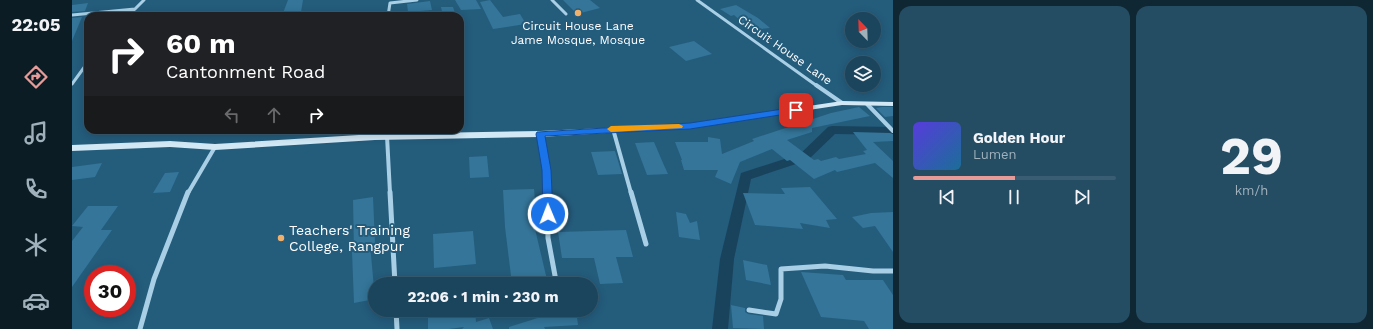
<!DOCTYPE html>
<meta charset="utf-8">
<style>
:root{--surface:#1b455d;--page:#244c63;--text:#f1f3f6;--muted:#a0b1bc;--line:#395d72;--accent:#e69b98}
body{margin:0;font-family:"Work Sans",sans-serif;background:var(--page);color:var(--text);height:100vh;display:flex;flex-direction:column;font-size:15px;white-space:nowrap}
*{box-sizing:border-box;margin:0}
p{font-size:13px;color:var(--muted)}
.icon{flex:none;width:22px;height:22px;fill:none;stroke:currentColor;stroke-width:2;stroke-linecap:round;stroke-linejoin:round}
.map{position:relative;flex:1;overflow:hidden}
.side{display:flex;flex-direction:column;gap:6px;padding:6px;background:#0f2633;width:480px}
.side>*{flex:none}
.hud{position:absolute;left:12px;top:12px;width:380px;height:122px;border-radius:12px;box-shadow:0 2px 10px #0003,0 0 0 1px var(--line);background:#202124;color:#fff;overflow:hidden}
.needle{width:26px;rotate:337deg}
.fabs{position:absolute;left:773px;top:12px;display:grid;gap:8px}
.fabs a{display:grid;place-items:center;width:36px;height:36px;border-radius:50%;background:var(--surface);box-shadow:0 2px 10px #0003,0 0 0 1px var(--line);font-size:20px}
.speed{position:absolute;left:12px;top:265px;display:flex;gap:8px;font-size:20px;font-weight:700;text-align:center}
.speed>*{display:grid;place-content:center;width:52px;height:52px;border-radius:50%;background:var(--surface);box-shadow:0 2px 10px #0003,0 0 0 1px var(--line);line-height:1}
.speed .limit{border:6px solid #d22;background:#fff;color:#111}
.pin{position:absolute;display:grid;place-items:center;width:34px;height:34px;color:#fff;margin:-17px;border-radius:8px;box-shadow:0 2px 6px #0006}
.me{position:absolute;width:44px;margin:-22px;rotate:359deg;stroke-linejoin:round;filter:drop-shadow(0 0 3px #0008)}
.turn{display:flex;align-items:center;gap:14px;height:84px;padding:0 16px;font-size:18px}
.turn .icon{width:52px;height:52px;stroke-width:2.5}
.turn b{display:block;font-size:28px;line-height:34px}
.lanes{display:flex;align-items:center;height:38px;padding:0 16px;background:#0003;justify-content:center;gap:20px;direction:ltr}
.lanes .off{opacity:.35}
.side .widget{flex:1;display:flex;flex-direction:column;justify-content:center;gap:6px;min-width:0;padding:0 14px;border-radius:12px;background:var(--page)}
.side .dial{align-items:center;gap:0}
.dial b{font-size:52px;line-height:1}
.song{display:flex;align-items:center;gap:12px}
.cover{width:48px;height:48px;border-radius:6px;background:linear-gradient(135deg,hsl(250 70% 55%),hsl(200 70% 35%))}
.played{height:4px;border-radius:2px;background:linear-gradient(90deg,var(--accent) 50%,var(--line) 50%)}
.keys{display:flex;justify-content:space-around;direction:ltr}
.side .tiles{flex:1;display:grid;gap:6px;grid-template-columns:repeat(2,1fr)}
.trip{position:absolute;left:296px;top:277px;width:230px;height:40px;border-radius:20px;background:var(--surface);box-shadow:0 2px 10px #0003,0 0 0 1px var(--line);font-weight:700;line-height:40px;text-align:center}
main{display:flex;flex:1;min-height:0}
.menu{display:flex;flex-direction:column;width:72px;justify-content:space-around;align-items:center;background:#0b1c25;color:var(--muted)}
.menu .icon{width:28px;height:28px}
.menu .active{color:var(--accent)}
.menu b{font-size:18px;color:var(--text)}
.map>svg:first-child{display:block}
</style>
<main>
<nav class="menu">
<b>22:05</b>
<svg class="icon active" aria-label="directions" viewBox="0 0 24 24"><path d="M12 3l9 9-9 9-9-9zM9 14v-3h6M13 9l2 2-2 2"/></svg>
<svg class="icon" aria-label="music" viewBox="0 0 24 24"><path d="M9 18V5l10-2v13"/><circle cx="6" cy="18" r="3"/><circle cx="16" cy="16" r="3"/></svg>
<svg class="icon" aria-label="phone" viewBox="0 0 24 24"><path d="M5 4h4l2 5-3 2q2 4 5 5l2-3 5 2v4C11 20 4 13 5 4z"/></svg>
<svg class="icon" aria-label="climate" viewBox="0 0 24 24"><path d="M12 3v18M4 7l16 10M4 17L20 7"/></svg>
<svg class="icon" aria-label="car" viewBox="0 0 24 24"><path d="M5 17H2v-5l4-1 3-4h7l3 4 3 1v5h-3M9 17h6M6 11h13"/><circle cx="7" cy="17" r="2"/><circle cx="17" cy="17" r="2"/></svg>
</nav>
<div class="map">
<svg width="821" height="329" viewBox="0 0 821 329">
<rect width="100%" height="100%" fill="#245c7c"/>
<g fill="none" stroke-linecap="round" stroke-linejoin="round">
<path fill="#19435c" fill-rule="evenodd" d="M760,126L821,127V135L763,134L736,160L679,179L662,259L656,329H640L648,259L669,173L728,154L756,127Z"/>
</g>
<path fill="#347599" d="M216,0H231L229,12L211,13Z
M383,0H404L409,9L389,10Z
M418,0L431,17L448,14L454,24L421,29L408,2Z
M491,0H518L528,8L505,14Z
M358,1L360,10L336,12L335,4Z
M16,3L13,11L0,12V5Z
M664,5L686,18L698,28L679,30L662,15L659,16L648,9Z
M369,7H381L384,16H371Z
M10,17L0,41V18Z
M622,41L640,54L614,61L597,47Z
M787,107L798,116L740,128V132L715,140L742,160L746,159L749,161L764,157L767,159L794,154L791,151L795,150L781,132L818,133L821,134V141L801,142L821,161V178L803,163L765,172L763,170L742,179L718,160L715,161L700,149L668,162L659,184L643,177L646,170H612L609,160H610L603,142H636V137L648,139L650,154L682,141L680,139L759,113Z
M810,107H821V116L813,117L804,108Z
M582,142L591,163L596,174L575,175L563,143Z
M543,151L550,174L526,175L519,152Z
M415,156L417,177L398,178L397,157Z
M30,163L23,177L0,180V167Z
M107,172L98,192L81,193L93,173Z
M738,187L765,219L754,220L758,228L728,223L731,229L683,225L671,193L713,194L709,188Z
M462,189L464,212H459L476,284H440L433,227L431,190Z
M301,197L303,243L298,244L303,299L282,303L280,252H282L281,200Z
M16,206H46L29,230H40L0,287V241L11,227L0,226Z
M604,212L614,214L618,223L625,221L628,240L607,237Z
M821,212V252L803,226L791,228L780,217L799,213Z
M554,230L561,257H544L551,283L528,284L522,258H490L486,232Z
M401,231L404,264L362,268L361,234Z
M671,260L695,265L699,285L674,280Z
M729,272L771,275L774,280H811L821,295V329H797L792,321L749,317Z
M659,305L673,308V312L676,314L691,316L692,329L661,328Z
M371,310H403L404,322L417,318L421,329H390L392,327L377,329H356V312Z
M472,310H504L506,325L472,327L473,329H437V327L472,316Z"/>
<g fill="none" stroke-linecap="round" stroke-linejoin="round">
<path stroke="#a8cfe5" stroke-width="3" d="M480,0L494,14
M625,0L745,86
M0,15L63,9
M56,16L72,0
M316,16L318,3L345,0
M0,84L16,62"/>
<path stroke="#a8cfe5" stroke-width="4" d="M744,85L770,103
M795,104L821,131
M541,129L559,193
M468,134L474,170L475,193
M315,136L318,193
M303,137L304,130
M116,193L143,147"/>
<path stroke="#a8cfe5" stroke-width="5" d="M318,192L323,284
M475,192L476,238L484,281
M559,192L574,244
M324,310L325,329
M677,310L704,314L709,299V269L753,266L801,271H821
M68,329L82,279L116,192"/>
<path fill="#d2e8f5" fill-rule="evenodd" d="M770,101L821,102V106L770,105L618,128L468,137L303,140L143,150L98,147L0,151V145L98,141L143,144L303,134L468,131L618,124Z"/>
</g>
<path fill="#1a73e8" stroke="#114b97" d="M724,107L728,110L727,112L618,129L473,136L479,170L481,214L479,217H472L471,214L470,170L464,134L465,132L618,123Z"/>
<path fill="#f59e0b" d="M607,124L611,126L610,128L539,132L535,129L539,126Z"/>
<g fill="#efb06c" stroke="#245c7c" stroke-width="1.5">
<circle cx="506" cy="13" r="4"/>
<circle cx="209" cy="238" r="4"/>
</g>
<g text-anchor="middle" stroke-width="4" stroke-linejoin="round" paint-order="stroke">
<g font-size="12" fill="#fff" stroke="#245c7c">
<text x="506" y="30">Circuit House Lane<tspan x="506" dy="14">Jame Mosque, Mosque</tspan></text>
</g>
<g font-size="12" fill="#fff" stroke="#245c7c">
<text transform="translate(713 50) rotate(35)" y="4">Circuit House Lane</text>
</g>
<g font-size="14" fill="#fff" stroke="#245c7c" text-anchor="start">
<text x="217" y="235">Teachers' Training<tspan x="217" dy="16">College, Rangpur</tspan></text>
</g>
</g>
</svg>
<div class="fabs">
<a><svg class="needle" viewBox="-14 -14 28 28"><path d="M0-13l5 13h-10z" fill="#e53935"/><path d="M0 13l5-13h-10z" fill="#a0b1bc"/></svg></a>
<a><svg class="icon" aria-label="layers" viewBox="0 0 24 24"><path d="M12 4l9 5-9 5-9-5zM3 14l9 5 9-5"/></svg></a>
</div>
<div class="speed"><div class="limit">30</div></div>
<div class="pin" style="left:724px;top:110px;background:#d93025"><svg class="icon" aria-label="arrive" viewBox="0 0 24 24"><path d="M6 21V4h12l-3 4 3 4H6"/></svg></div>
<svg class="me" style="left:476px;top:214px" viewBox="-20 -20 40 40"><circle r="17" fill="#1a73e8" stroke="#fff" stroke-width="3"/><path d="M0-11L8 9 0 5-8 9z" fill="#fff"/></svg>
<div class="trip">22:06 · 1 min · 230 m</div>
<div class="hud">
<div class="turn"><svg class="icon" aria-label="right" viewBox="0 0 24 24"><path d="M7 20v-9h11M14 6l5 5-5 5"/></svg><div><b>60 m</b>Cantonment Road</div></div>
<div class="lanes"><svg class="icon off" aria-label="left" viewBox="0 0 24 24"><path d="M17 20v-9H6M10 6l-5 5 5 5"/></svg><svg class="icon off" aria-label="ahead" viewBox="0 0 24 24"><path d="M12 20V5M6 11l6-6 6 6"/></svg><svg class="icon" aria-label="right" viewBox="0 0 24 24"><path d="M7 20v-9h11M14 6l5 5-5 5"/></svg></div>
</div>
</div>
<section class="side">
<div class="tiles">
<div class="widget">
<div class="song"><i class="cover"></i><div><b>Golden Hour</b><p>Lumen</p></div></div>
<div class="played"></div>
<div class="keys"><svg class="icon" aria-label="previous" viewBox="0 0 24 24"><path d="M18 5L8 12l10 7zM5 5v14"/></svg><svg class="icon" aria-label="pause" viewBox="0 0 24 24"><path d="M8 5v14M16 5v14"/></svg><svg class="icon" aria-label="next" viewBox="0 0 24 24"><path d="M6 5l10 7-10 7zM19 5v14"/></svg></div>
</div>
<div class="widget dial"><b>29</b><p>km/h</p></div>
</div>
</section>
</main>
